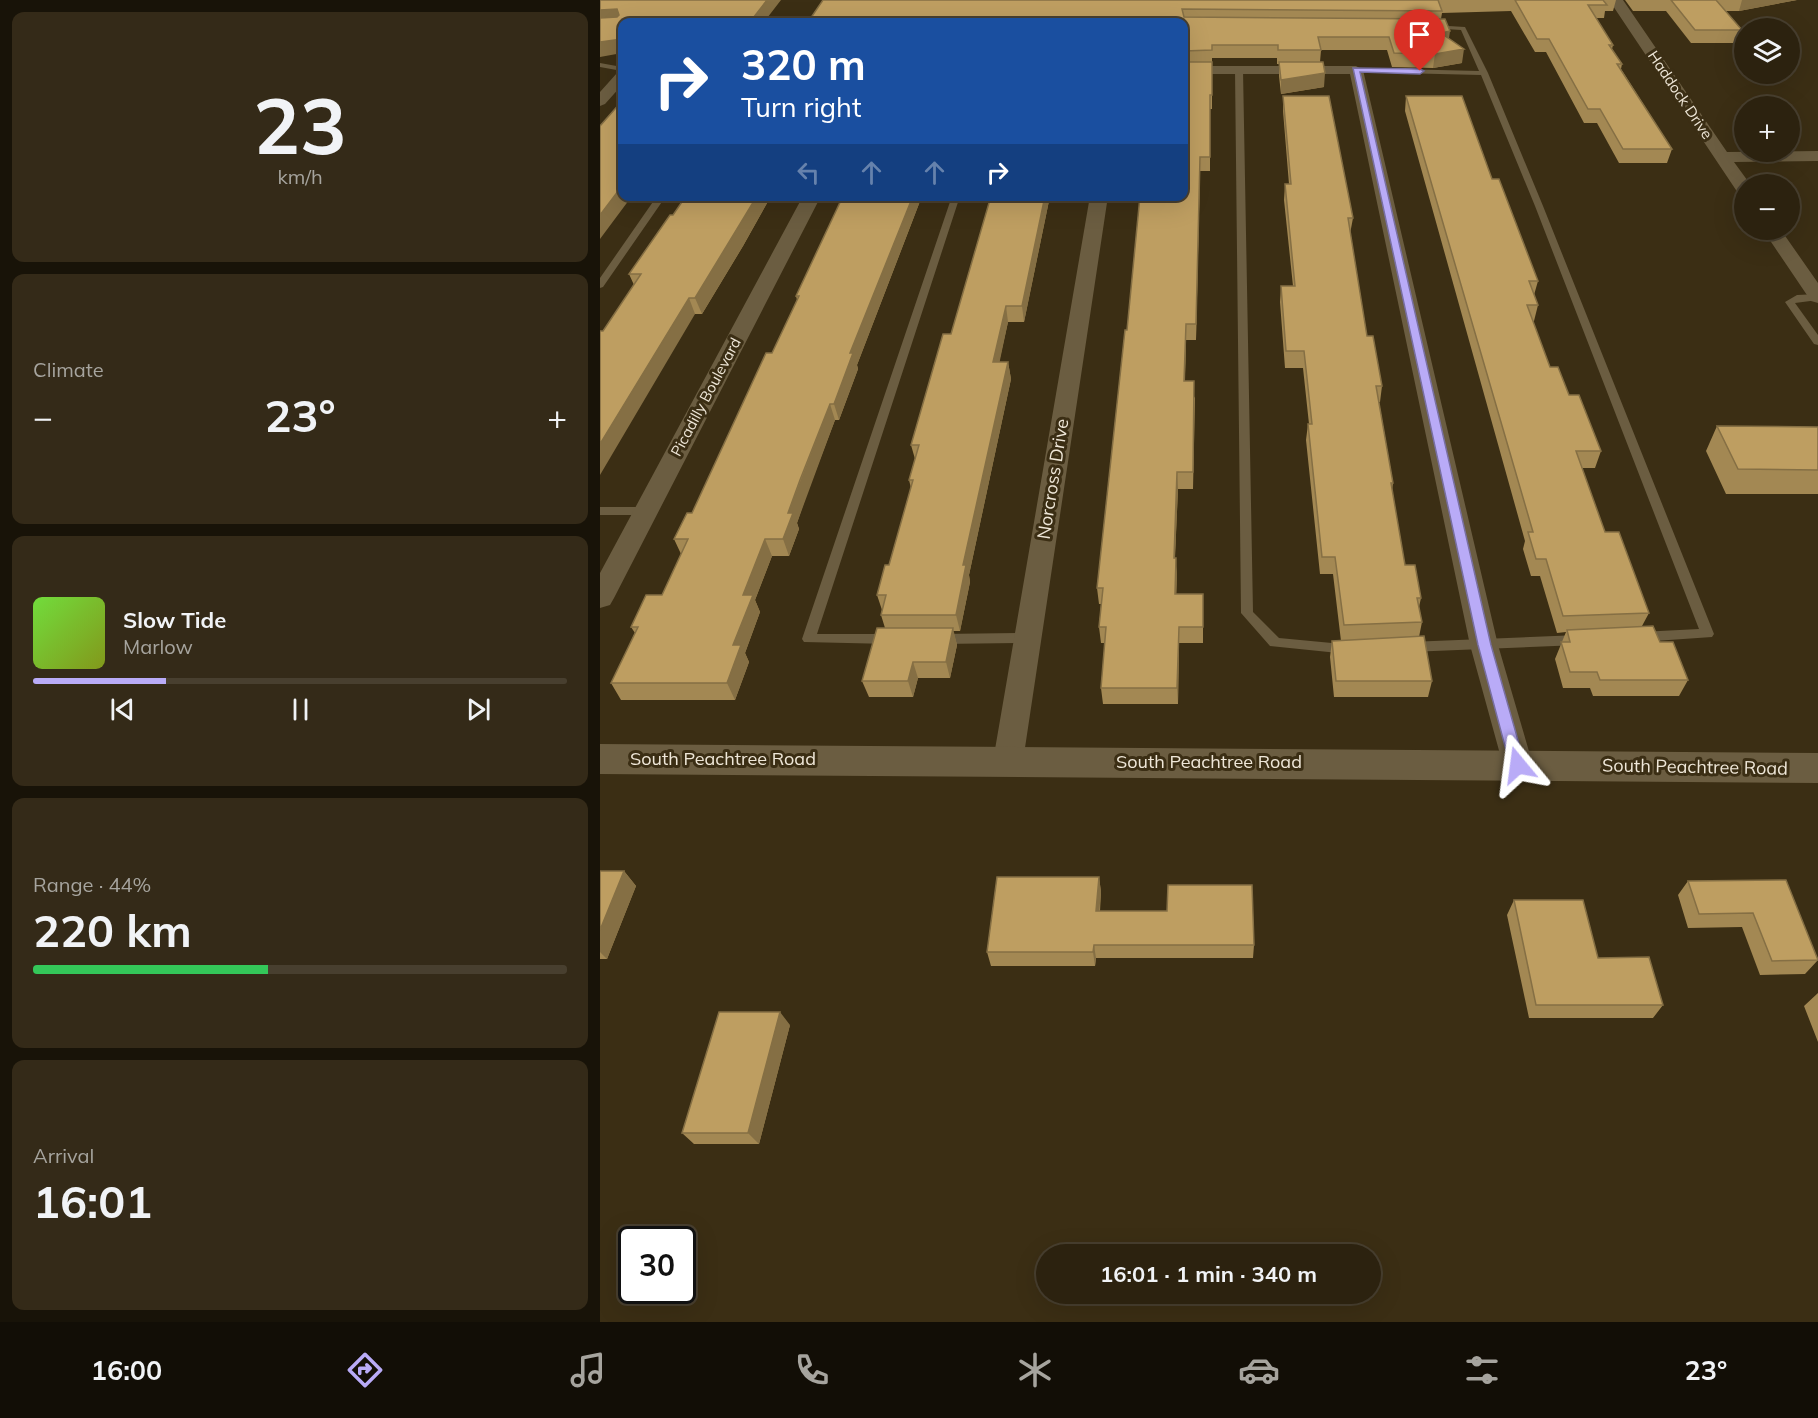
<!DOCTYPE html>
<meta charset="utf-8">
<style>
:root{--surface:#2c220f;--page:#342a18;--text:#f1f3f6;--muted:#a6a49e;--line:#483f2f;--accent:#b9abf7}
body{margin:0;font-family:Mulish,sans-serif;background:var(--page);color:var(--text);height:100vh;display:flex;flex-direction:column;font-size:22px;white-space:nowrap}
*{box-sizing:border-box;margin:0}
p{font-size:20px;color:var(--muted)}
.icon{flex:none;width:33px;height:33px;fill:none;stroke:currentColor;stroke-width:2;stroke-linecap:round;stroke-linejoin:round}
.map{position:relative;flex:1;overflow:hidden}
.side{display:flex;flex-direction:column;gap:12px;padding:12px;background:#181308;width:600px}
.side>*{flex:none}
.hud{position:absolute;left:18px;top:18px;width:570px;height:183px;border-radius:12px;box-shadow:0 6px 24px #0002,0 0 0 2px var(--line);background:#1a4fa0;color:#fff;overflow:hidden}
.controls{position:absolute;left:1134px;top:18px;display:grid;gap:12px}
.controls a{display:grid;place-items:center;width:66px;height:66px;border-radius:50%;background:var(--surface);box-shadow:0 6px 24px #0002,0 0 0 2px var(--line);font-size:30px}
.speed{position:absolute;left:18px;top:1226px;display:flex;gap:12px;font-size:30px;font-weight:700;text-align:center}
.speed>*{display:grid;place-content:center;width:78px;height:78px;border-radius:50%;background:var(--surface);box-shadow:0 6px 24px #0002,0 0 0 2px var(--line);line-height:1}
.speed .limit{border:3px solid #111;border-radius:9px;background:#fff;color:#111}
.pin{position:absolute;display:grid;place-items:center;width:51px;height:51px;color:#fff;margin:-62px -26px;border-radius:50% 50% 50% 0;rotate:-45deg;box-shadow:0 0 6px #0007}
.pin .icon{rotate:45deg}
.me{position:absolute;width:66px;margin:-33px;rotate:344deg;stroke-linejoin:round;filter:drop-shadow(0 0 4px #0008)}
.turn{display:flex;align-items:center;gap:21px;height:126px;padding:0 24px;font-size:27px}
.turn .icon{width:78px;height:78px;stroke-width:2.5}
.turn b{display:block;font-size:42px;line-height:51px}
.lanes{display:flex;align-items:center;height:57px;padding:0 24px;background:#0003;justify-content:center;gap:30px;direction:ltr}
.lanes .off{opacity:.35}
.big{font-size:45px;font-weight:700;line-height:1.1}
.side .widget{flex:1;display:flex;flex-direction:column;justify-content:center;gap:9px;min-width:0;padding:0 21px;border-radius:12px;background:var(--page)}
.side .dial{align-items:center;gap:0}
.dial b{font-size:78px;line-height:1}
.song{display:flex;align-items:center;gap:18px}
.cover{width:72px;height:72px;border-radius:9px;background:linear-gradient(135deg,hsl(100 70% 55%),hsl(70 70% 35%))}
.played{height:6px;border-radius:3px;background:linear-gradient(90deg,var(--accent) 25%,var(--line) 25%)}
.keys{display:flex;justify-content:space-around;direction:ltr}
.heat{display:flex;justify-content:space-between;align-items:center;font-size:33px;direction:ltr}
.charge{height:9px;border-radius:4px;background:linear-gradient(90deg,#34c759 44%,var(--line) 0)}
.trip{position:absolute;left:436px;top:1244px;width:345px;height:60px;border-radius:30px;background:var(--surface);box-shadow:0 6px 24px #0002,0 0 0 2px var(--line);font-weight:700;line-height:60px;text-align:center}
.menu{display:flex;height:96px;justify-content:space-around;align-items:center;background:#120e06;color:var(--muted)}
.menu .icon{width:42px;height:42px}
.menu .current{color:var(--accent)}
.menu b{font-size:27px;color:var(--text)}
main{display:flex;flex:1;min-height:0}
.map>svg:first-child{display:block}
</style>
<main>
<section class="side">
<div class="widget dial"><b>23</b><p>km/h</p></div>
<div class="widget"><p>Climate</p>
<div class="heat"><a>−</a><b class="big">23°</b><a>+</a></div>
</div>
<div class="widget">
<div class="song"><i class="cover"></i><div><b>Slow Tide</b><p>Marlow</p></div></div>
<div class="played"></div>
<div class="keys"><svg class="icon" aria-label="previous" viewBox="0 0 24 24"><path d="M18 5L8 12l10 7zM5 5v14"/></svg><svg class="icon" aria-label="pause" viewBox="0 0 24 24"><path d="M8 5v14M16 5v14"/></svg><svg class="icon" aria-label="next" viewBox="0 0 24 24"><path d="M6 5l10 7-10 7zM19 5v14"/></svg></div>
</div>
<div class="widget"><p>Range · 44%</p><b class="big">220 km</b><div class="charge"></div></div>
<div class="widget"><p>Arrival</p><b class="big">16:01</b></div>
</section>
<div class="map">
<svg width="1218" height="1322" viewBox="0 0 1218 1322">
<rect width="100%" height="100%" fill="#3b2e14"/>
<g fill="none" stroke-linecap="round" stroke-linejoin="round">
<path fill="#6b5d41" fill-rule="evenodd" d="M832,25L865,27L888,73L943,206L1114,634L1112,637L1040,642L1033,637L1040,632L1099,629L935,206L881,75L756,72L752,70L756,68L879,71L861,30L830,28Z
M0,63L22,67V71L0,67Z
M639,68L643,70L653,612L679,638L753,645L755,649L753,653L748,654L670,646L641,613L635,70Z
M57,196H66L3,287L0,288V278Z
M352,196H360L217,634H290L297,639L290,644L204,642L202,639Z
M1218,294V300L1195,303L1218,335V345L1214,344L1185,302L1197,295Z
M0,507H46L52,511L46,515H0Z
M428,633L435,638L428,643L340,644L333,639L340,634Z
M979,635L986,640L979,645L809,652L802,647L809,642Z"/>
<path fill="#6b5d41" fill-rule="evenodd" d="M1009,0H1023L1127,152L1218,151V161L1134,162L1150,184H1144V194L1138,193Z
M584,66H756L763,70L898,645L933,765L929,774L918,778L907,774L903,765L870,645L750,74H584Z
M22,72V85L5,104L0,106V92L17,73Z
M203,196H221L14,598L10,605L0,608V573Z
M490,196H508L423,761L419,770L408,774L397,770L393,761Z
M1163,230H1181L1218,283V303L1211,301Z"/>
<path fill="#6b5d41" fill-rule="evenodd" d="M0,744L1218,753V783L0,774Z"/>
</g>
<path fill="#a38853" d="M223,0H1016L1013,11H1005L1004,18H996L1013,45L1012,49L1022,64L1021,69L1072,149L1067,163H1019L997,123H984L946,52H935L911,11L842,13L841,19L849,39L862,63L833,68L792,67L787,50H721L720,62L724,87L681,94L679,76V64H677V58H612V109H610V171H600L596,340H586L585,381L595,398L593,489H578L575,558L577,575L576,594H603V643H579L578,704H503L501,688L505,643H501L499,627L501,604H499L497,588L527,330L584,196V22Z
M1025,0H1197L1139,11H1125L1142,30L1138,43H1091L1066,11H1033Z
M683,96L753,218L750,234L767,336L782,386L780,402H779L793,483L792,490L805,565L821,598L819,607L822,622L819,637L832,681L828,697H734L730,657L732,641H741L733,574H720L706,440L708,424H709L703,368H685L680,302L681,286H693L684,200L685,184H689L683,111Z
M806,96L892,179L938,281L934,295L938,305L934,321H933L950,367L969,395L1001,451L995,468H981L1005,532L1049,613L1042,626L1060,642L1088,680L1079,696H993L990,688H963L955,659L966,632L957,633L940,576H931L923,549L925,541L805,111Z
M86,196H171L143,246L102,314H95L3,331L34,285L29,274L73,215Z
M243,196H322L257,365L258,369L239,420H235L206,496L197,523L199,529L189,556H172L155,600L160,612L145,653L149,662L135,700H21L11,683L35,633L31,627L62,595L81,554L74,539L92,513L172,353L197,300L196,296Z
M391,196H450L424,322H408L399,362H408L411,379L369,575L370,582L360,631H353L357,645L350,678H318L313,697H269L262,681L285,628L281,615L282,610L277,595L289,565L311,488L309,480L315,459L311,445L351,334Z
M1117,426L1218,427V494H1126L1106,451Z
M0,871H24L36,886L7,959H0Z
M499,877L501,892L500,911L654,945L653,958H496L495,966H391L387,952Z
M1186,880L1218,960L1205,974L1160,975L1142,927L1088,928L1078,895L1088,881Z
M914,900L998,958L1063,1005L1053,1018H929L907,915Z
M1218,993V1042L1204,1006Z
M190,1025L159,1144H94L82,1133Z"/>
<path fill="#856f44" d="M167,0H181L164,22H150Z
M1142,0H1197L1139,11Z
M17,9L22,22L0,23V10Z
M850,31L848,45L841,33Z
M22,39V53L0,57V42Z
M864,49L862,63L833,68L835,54Z
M725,73L724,87L681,94V80Z
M600,157V171L596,340V324Z
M22,186V196H32L0,239V215Z
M157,196H171L143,246L102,314L95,298Z
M313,196H322L257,365L258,369L239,420L234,404L250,353Z
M445,196H450L424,322L422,306Z
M89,298L95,314L0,475V444Z
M406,306L408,322L396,379L393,362Z
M586,324V340L584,398V381Z
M408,362L411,379L369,575L370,582L360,631L356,615L363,565Z
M230,404L235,420L197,523L199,529L189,556L183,539L188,513Z
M577,472L578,489L574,575V558Z
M165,539L172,556L155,600L160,612L145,653L149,662L135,700L127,683L133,645L143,595Z
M576,558L577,575L576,610L575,594Z
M579,627V643L578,704L577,688Z
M353,628L357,645L350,678L346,662Z
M313,662L318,678L313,697L308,681Z
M24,871L36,886L7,959L0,952V930Z
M499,877L501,892L498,925L496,911Z
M494,945L496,958L495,966L493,952Z
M180,1012L190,1025L159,1144L148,1133Z"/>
<path fill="#be9e61" stroke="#856f44" stroke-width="1.5" d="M0,0H167L150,22H22V39L0,42V18L17,17L19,15L17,9L0,10Z
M223,0H838L842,11L582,9L584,17L845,19L850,31L841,33L864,49L835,54L794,53L789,37H718L721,50H678V45H612V50L584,51V22H208Z
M915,0H1003L1007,5H988L1013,45H1009L1022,64H1017L1072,149H1023L1000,109H988L949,39H937Z
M1071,0H1116L1142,30H1095Z
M584,62H612V95H610V157H600L596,324H586L584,381H594L593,472H577L574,558H576L575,594H603V627H579L577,688H501L506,627H499L503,588H497L525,330H527L540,196H584Z
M679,62H723L725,73L681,80Z
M683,96H729L753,218H748L767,336H773L782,386H776L793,483H791L805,565H815L821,598H817L822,622L744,625L735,557H722L708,424H712L704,351H686L681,286H695L685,184H691Z
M806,96H862L892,179H899L938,281H929L938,305H927L950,367H958L969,395H979L1001,451H976L1005,532H1019L1049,613L963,616L946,559H936L928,532H933Z
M22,101V186L0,215V126Z
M86,196H157L95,298H89L0,444V331H3L41,274H29L70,215H73Z
M243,196H313L250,353H253L234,404H230L200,480L188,513H193L183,539H165L143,595H153L133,645H141L127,683H11L38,627H31L46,595H62L88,539H74L87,513H92L166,353H172L199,296H196Z
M391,196H445L422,306H406L393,362H408L363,565H366L356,615H281L286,595H277L285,565H289L313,480H309L319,445H311L343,334H351Z
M1117,426L1218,427V470L1138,469Z
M1053,626L1060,642H1073L1088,680H1000L997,672H970L961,642H970L967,630Z
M277,628H353L346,662H313L308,681H262Z
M824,636L832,681H736L732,641Z
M0,871H24L0,930Z
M397,877H499L496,911H567L568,885H652L654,945H494L493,952H387Z
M1186,880L1218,960L1172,961L1153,913L1099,914L1088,881Z
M914,900H983L998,958L1049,957L1063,1005H936Z
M119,1012H180L148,1133H82Z"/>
<path fill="#b9abf7" stroke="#786fa1" stroke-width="1.5" d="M753,68L820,69L824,71L820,74L760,72L891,645L925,765L923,769H912L910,765L878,645Z"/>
<g text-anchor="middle" stroke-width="6" stroke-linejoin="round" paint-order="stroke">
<g font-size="15" fill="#efe7d8" stroke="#3b2e14">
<text transform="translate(1080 95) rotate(56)" y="5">Haddock Drive</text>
<text transform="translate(106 397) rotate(-62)" y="5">Picadilly Boulevard</text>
</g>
<g font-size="18" fill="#efe7d8" stroke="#3b2e14">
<text transform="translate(453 479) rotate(-81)" y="6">Norcross Drive</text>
<text x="123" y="765">South Peachtree Road</text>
<text x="609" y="768">South Peachtree Road</text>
<text transform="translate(1095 767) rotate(1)" y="6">South Peachtree Road</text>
</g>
</g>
</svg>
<div class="controls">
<a><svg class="icon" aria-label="layers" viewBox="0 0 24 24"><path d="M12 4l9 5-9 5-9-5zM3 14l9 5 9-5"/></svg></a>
<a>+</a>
<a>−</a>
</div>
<div class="speed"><div class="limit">30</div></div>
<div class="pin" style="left:820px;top:71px;background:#d93025"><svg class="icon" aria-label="arrive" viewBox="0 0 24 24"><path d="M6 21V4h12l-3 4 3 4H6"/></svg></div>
<svg class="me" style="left:918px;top:765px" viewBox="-20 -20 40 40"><path d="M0-17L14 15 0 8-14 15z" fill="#b9abf7" stroke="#fff" stroke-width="4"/></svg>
<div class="trip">16:01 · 1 min · 340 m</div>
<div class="hud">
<div class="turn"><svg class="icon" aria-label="right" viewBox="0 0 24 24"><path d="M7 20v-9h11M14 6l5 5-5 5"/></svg><div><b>320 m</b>Turn right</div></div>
<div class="lanes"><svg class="icon off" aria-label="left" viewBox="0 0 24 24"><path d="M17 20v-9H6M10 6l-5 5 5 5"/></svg><svg class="icon off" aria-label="ahead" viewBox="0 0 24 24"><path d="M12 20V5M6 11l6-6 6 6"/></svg><svg class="icon off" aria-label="ahead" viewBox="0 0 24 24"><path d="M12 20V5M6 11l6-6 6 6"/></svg><svg class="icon" aria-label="right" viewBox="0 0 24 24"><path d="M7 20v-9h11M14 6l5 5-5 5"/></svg></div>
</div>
</div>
</main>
<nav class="menu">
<b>16:00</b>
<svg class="icon current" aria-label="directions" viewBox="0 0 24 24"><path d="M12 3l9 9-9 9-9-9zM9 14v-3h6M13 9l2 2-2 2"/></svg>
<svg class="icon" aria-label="music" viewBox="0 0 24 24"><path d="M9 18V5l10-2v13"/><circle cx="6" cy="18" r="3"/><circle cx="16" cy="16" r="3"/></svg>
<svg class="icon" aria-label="phone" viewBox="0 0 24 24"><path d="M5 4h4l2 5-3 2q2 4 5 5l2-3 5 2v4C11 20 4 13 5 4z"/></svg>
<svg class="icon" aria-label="climate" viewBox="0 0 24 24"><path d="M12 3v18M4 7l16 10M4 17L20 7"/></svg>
<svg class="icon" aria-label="car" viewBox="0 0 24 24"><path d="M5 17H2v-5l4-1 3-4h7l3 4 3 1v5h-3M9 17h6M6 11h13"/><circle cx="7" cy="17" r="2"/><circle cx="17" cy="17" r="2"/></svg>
<svg class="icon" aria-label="filters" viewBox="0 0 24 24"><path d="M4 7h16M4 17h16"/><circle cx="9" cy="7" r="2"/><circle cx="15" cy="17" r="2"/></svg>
<b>23°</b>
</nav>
